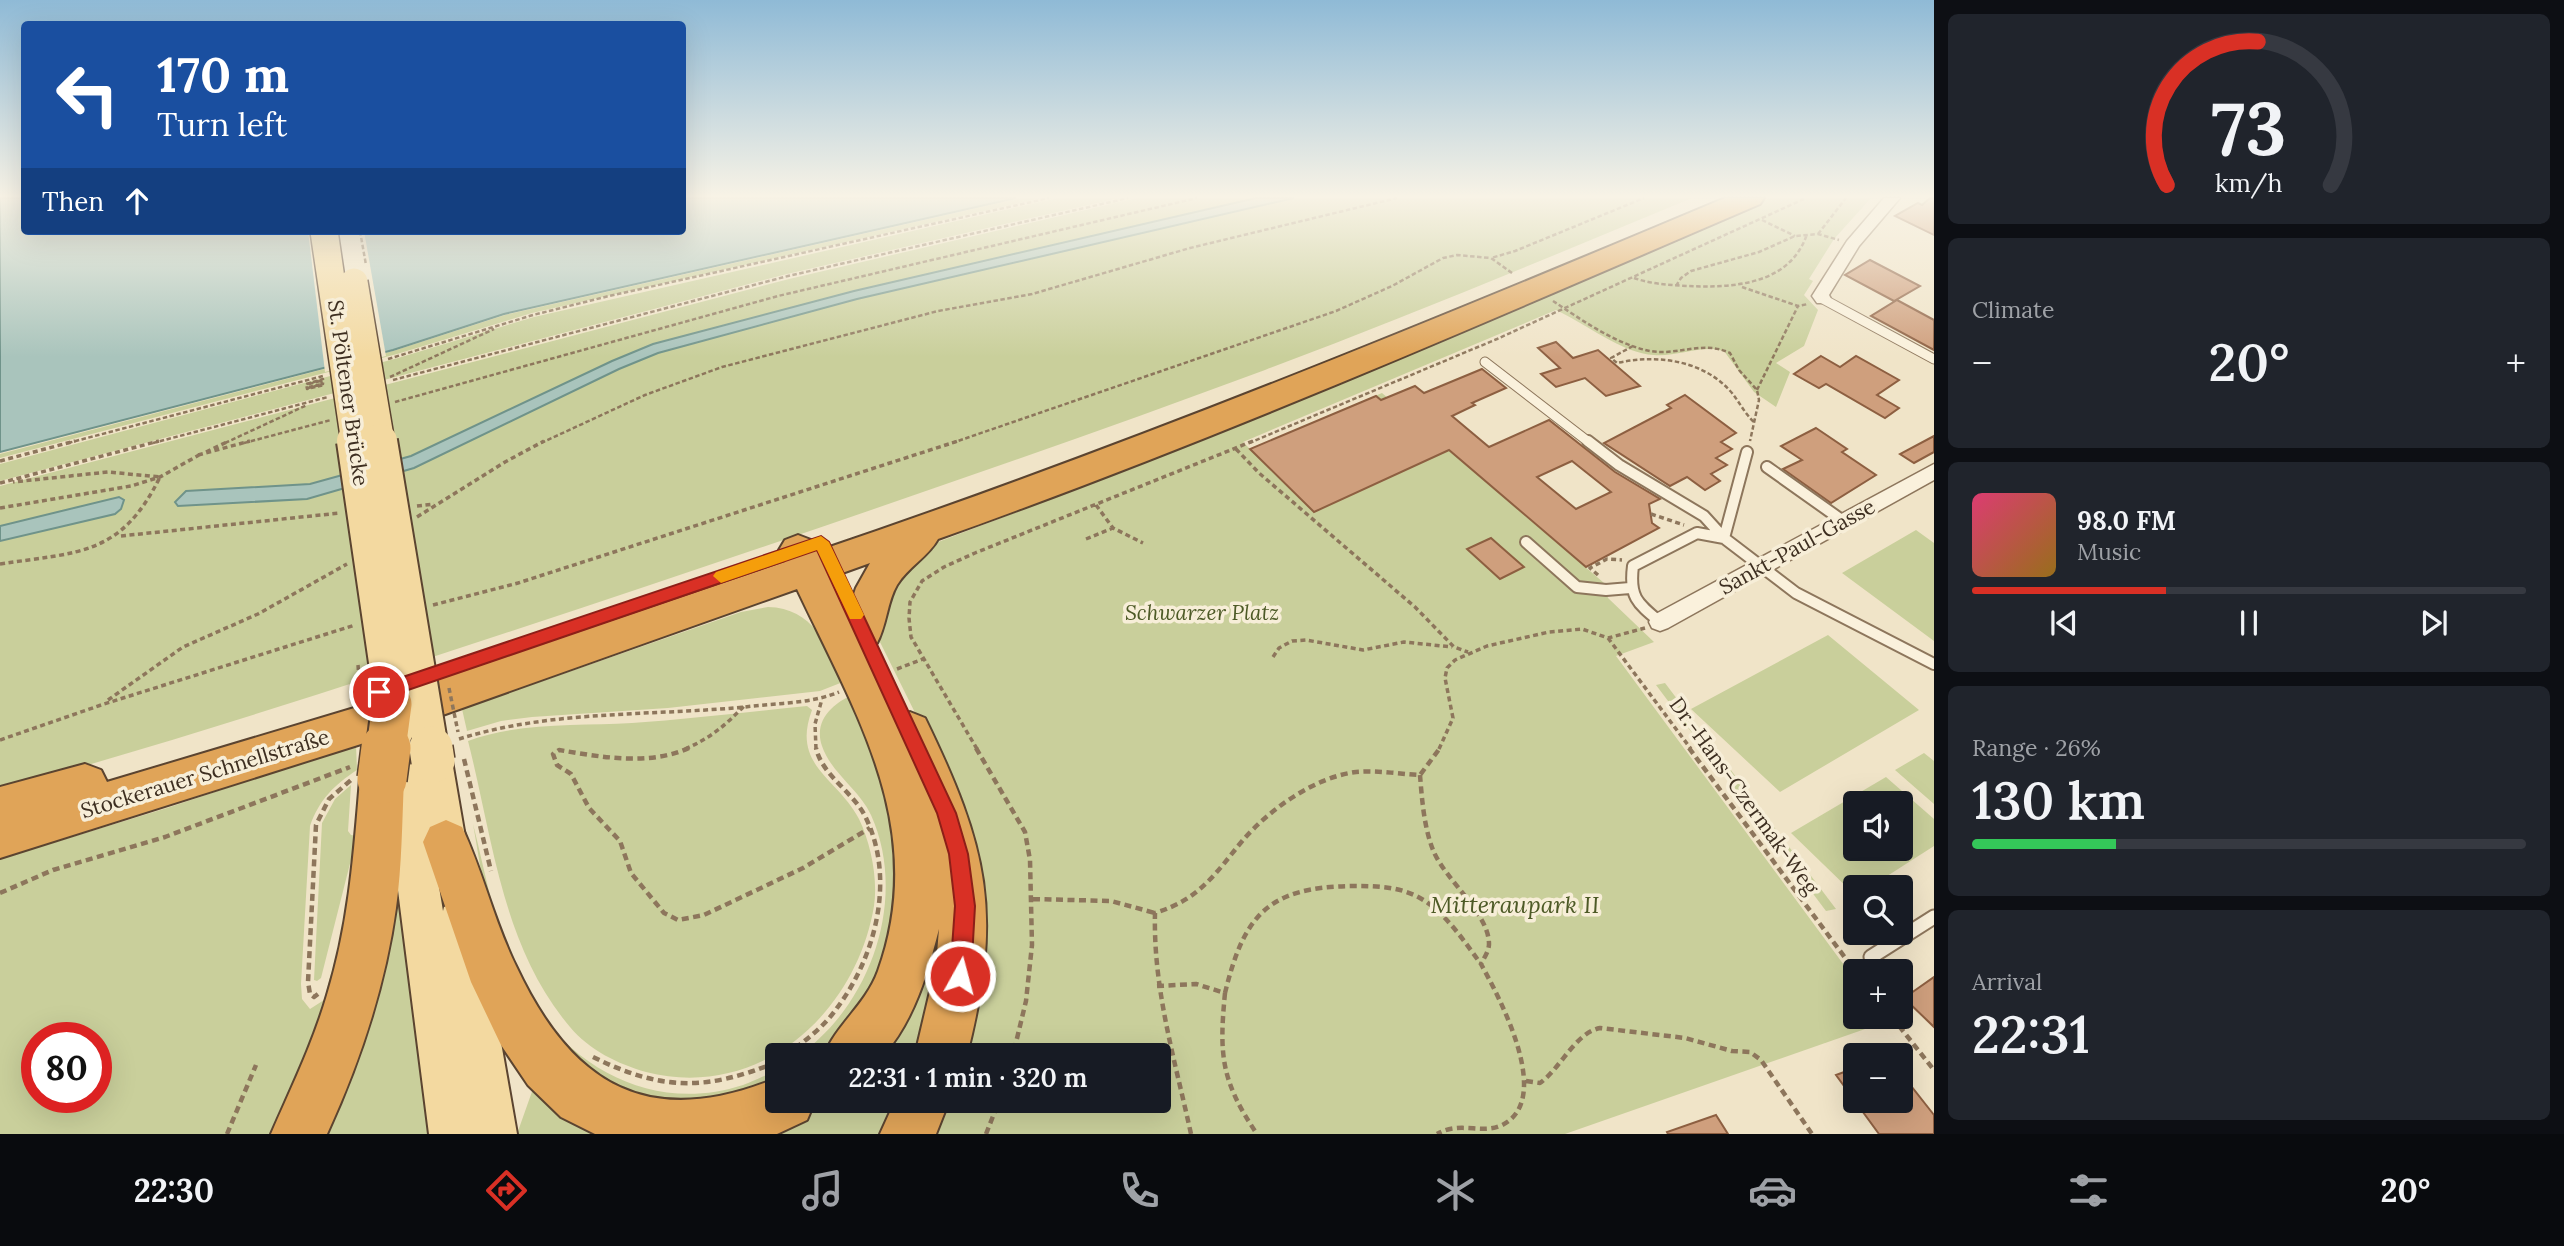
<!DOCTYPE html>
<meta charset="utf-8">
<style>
:root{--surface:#171b24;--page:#20242c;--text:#f1f3f6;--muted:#9ea1a6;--line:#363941;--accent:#d93025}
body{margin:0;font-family:Lora,serif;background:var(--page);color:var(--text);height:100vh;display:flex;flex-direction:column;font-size:26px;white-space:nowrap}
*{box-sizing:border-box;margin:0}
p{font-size:23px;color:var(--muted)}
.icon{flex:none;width:38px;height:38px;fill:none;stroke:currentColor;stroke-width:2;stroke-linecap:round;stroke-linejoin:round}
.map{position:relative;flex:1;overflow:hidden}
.panel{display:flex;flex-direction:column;gap:14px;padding:14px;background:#0d0f14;width:630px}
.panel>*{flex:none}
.banner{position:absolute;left:21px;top:21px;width:665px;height:214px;border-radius:7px;box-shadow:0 7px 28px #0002;background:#1a4fa0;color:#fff;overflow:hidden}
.buttons{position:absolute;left:1843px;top:791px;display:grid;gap:14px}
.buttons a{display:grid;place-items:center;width:70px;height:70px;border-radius:7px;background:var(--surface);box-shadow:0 7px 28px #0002;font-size:35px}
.speed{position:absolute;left:21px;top:1022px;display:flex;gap:14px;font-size:35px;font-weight:700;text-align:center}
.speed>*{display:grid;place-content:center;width:91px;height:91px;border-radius:50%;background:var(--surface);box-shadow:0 7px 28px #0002;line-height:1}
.speed .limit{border:10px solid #d22;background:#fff;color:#111}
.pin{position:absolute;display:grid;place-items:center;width:60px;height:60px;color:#fff;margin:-30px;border:4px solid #fff;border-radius:50%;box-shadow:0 2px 7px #0007}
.me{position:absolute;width:77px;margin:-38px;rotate:7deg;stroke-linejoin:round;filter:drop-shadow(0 0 5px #0008)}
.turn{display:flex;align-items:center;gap:24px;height:147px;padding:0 21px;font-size:32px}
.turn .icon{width:91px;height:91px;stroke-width:2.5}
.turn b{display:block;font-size:49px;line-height:60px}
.then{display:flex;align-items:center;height:66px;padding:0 21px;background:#0003;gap:14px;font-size:26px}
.big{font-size:52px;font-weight:600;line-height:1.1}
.panel .widget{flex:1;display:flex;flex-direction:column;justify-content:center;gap:10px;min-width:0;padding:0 24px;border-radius:10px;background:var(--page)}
.panel .dial{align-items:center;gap:0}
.dial svg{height:182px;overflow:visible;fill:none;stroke:var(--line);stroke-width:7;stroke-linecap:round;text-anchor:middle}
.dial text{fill:var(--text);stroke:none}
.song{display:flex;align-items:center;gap:21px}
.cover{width:84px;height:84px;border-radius:10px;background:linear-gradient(135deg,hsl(340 70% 55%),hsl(40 70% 35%))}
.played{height:7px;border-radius:4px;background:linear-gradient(90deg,var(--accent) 35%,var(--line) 35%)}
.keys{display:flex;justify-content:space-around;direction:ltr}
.heat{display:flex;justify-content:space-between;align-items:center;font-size:38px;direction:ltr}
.charge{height:10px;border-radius:5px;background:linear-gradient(90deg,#34c759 26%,var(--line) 0)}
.trip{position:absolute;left:765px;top:1043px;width:406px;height:70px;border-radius:7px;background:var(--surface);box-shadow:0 7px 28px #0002;font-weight:600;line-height:70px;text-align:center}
.menu{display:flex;height:112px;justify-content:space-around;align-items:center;background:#090b0e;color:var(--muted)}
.menu .icon{width:49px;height:49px}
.menu .current{color:var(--accent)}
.menu b{font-size:32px;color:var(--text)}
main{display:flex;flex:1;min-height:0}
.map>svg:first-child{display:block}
</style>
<main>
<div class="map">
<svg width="1934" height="1134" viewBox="0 0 1934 1134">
<rect width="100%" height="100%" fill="#f0e4c8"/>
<path fill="#c9cf9b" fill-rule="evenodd" d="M1021,198H1041L532,313L397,354L0,458V454L393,351L505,315Z
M1058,198H1119L787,274L0,481V464L398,358L534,317Z
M1137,198H1256L854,291L654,344L612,361L411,456L310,484L186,491L175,503L178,506L307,499L414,468L619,369L658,353L857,299L1294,198H1692C1550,257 1409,316 1265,370C1063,445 858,515 653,584C437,656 220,729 0,790V541L115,514L124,501L119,497L0,526V486L789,279Z
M1770,198H1871L1834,239L1809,279L1813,281L1804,295L1818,310L1804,346L1776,363L1790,372L1776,407L1754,392L1724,351C1702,344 1677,357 1654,355C1623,354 1585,323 1556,310L1243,442L1250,449L1382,393L1604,583L1608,598L1654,642L1616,656L1855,980V1017H1884L1888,1021L1565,1134H922L936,1101H1158V1055H954L968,1006L930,743L879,640L877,623L880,602L925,547L1135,467L1656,249Z
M1916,530L1934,543V641L1842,573Z
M768,607C813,608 827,646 848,680L820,691L668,708L532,717L501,721L467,731L462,709L741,612Z
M1828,635L1919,710L1780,792L1691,709Z
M1665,683L1836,909L1826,911L1656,685Z
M855,694L881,747L908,919L842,1046L832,1055H799C872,1004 908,897 871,815C859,789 831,773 822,746C813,720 834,702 855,694Z
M807,706L812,710C791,766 837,777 859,819C871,844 878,879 874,906C856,1014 759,1101 646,1072C618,1064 589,1050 570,1027C502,947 493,839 468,741C518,722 579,726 632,723C691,719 749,712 807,706Z
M356,745L357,770C334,785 319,800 310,826L301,984L302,999L310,1009L324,1000L361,862L360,912L282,1134H0V859L167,808ZM37,1038H96V1097H37Z
M1924,753L1934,761V804L1895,770Z
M1886,777L1934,819V846L1870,887H1855V895L1791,833ZM1855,803H1900V849H1855Z
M351,785L348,831L351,835L357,836L321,978L317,981L314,980L322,823L335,799Z
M926,786L946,998L929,1055H868L890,1028L929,921Z
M473,824C486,875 495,930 518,978C560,1062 648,1116 743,1085C754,1081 766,1075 777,1070V1092C764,1097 751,1104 737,1107C631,1134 544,1070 507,975C488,927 482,874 473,824Z
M392,842L435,1134H318Z
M534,1086L616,1134H517Z
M818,1101H909L893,1134H747L782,1121Z"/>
<path fill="#a9c4bc" stroke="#6f938a" stroke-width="2" d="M0,198H24V231H682L683,198H1016L504,314L393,350L0,452Z
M1256,198H1294L857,299L658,353L619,369L414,468L307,499L178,506L175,502L186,491L310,484L411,456L612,361L653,344L854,291Z
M119,497L124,500L121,509L115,514L0,541V526Z"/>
<path fill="#f0e4c8" d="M308,231H364L386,356L325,372Z"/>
<path fill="#cf9f7d" stroke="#8d5f41" stroke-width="2" fill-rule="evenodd" d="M1930,198H1934V235L1895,216L1918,203L1922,205Z
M1870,260L1920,286L1894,301L1845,275Z
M1897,300L1934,320V350L1871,316Z
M1556,342L1573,358L1598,350L1640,386L1606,396L1585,378L1556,387L1541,374L1560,368L1538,348Z
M1821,356L1840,367L1856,356L1899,380L1877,395L1899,408L1885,418L1826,384L1819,388L1794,374Z
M1482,369L1506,388L1472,403L1475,405L1452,416L1489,447L1549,420L1615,472L1660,499L1649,504L1652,523L1659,528L1586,567L1449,450L1314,512L1250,449L1376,396L1381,400L1415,386L1424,393ZM1572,461L1611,492L1576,509L1537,477Z
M1685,395L1736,433L1721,442L1732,449L1716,458L1727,465L1711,474L1720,481L1705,490L1687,477L1670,486L1604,443L1671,408L1667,405Z
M1816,428L1847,449L1842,452L1876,475L1831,503L1783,469L1802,460L1781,446Z
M1934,436V452L1914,463L1900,454Z
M1491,538L1500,546L1524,567L1500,579L1467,549Z
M1934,977V1027L1904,998Z
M1855,1068V1101H1900V1072L1934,1115V1134H1879L1836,1075Z
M1716,1115L1728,1134H1668L1667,1132Z"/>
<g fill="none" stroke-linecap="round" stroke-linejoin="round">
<defs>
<path id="lane-far2" d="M1823,299L1934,359
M1485,362L1590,443"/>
<path id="lane-far1" d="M1588,441L1619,465L1704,516L1724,538L1796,593L1934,664
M1767,467L1843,521
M1724,538L1747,452
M1526,542L1577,587L1606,590L1630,588
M1660,622C1637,603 1629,597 1633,566L1697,533L1724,538"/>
<path id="lane" d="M1871,957L1934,917"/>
<path id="street" d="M1884,198H1900L1859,246L1829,295L1831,299L1829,303H1817L1812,296L1847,241Z
M1934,464V480L1668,628L1660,631L1652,628L1649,622L1652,616Z"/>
<path id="primary" d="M433,744L446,749L452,761L470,866L464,880L450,885L438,881L443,911L444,907L459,901L474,907L480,922L517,1134H429L383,772L388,760L402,755L415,759L420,749Z"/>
<path id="highway" d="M1725,198H1764L1760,204C1488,321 1217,440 938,539C928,557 908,567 897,585C887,602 887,624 877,643L866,647L900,716L910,712L925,718C988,848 1003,912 967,1055H915L936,966L939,929C927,975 915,1018 884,1055H824C837,1024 866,1004 878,971C929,829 856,714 797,589L361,744L0,858V787L85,764L101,770L107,782L361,706L785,562L779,550L785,540L798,535L811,540L818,551C1125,447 1426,324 1725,198ZM870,563L856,588L848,612L831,577Z
M382,759L398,765L404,779C402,822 402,865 396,908C385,987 360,1062 327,1134H271C291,1088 313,1043 327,995C349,924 354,852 360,779L366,765Z
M446,820L462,827C483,872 494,921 516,966C572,1086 649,1131 777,1078V1101H815L807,1120L777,1134H595L561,1117L528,1085L501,1045L471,982L423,842L430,827Z
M895,1101H949L936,1134H880Z"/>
</defs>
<use href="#lane-far2" stroke="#8d765c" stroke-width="11"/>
<use href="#lane-far1" stroke="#8d765c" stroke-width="14"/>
<use href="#lane" stroke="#8d765c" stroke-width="17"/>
<use href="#street" stroke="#8d765c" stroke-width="3"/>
<use href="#primary" stroke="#5b4430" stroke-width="4"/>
<use href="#highway" stroke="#5b4430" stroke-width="4"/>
<path stroke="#8d765c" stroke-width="2.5" stroke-dasharray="4.5 2.5" stroke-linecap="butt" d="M1762,220L1795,236
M1818,234L1846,198
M1512,273L1491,258L1515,251L1644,198
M1634,278C1651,284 1669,285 1688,286C1733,288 1790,285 1807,234
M1676,286L1681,278L1691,271L1759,252L1795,236L1818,234L1839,240
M1742,287L1798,306L1808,304
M1553,301C1582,320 1615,344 1650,351C1678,356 1703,340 1730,353L1739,370L1757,390L1759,400L1750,441
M1633,346L1611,358L1617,363C1657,354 1704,360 1732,393C1740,403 1745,414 1755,423
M388,359L533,315L609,296L1049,198
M390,377L494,329
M393,380L788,276L1128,198
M320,381L309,384V387L322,384L321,380L307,384L308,388L323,384V379L306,384L307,389L324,385
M1757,390L1798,306
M395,402L778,296L1197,198
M68,443L323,376
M153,443L328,397
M225,443L307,405
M244,443L331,420
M541,443L645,395L722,367L938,311L1032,294L1190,248L1397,198
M952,443L1336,311L1392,286L1443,258L1457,255L1491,258
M1249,443L1497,339L1806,198"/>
<path stroke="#8d765c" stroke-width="3.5" stroke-dasharray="5 3.5" stroke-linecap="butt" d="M1236,449L1259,473L1415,607L1454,647L1468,652
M206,452L229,441
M198,455L250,441
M0,461L75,441
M0,483L159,441
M1096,505L1113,528L1143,543
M417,506L434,504
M0,508L131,486L160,477L199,455
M1651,514L1684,525
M417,517L505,462L544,441
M121,536L340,513
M1086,539L1113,528
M0,564C79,552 121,556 160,477L108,472L13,482
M1598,575L1590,568L1607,559L1622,560
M433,605L518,583L958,441
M1608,638L1691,749
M1273,657L1279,648L1292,641L1306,640L1363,650L1404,642L1452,647
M897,669L923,659
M108,700L183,647L258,614L347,564
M459,739C551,710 650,716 745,707C776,703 810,704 839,692
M0,740L104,704L355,625
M685,749C709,739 726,725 744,706
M816,749L815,724L822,699
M977,749L911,637L909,618L910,602L922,581L944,567L975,553L1253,441
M1439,749L1453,718L1445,678L1447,668L1455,660L1487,646L1549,632L1582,629L1608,638L1645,628"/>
<path stroke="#8d765c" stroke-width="4.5" stroke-dasharray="7 4.5" stroke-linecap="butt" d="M689,748C649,766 601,757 559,750L553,754L557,765L571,774L589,808L620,841L631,873L664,913L678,920L704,915L803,868L870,828
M976,748L1025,832L1030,860L1032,945L1026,1001L1013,1055
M1689,748L1855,971
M464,759L491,871
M1420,775C1422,800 1424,827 1433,850C1445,880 1489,913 1489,944C1489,951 1484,958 1481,964C1499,997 1556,1102 1500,1126C1480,1134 1460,1121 1437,1134
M0,893L53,870L165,837L350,767
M1033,899L1111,901L1155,913
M1157,986L1196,984L1225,993C1244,915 1268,887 1352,886C1375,886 1399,886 1420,898C1445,912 1464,941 1481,964
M1225,993C1219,1055 1221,1081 1257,1134
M318,994L314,997L310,994L308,982L316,825L329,799L351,780
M1892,1017L1934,1070
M786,1055C805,1041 824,1027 837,1008C876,956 896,878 865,816C852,791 822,775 816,748
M593,1057C662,1091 706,1091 777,1062
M1526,1081L1540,1083C1561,1068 1575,1033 1600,1028L1685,1038L1732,1051L1750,1052L1761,1060L1812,1134
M227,1134L256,1065
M986,1134L999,1101
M1191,1134C1175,1060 1153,989 1155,913C1200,899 1215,874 1243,840C1270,809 1315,777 1356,772C1377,770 1399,774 1420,775L1440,748"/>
<use href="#lane-far2" stroke="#faf1dc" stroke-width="9"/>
<use href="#lane-far1" stroke="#faf1dc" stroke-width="10"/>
<use href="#lane" stroke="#faf1dc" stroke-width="13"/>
<use href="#street" fill="#faf1dc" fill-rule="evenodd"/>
<use href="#primary" fill="#f3d9a0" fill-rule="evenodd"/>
<use href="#highway" fill="#e0a458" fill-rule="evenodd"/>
<defs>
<path id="primary-bridge-far2" d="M324,231L355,443
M354,282L381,443"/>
<path id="primary-bridge-far1" d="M354,441L396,731
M380,441L431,749"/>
<path id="primary-bridge" d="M431,748L433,761"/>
<path id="highway-bridge-far1" d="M386,749L392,704"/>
<path id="highway-bridge" d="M382,779L386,748"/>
</defs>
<use href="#primary-bridge-far2" stroke="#5b4430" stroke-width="30" stroke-linecap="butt"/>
<use href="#primary-bridge-far1" stroke="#5b4430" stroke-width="38" stroke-linecap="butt"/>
<use href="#primary-bridge" stroke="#5b4430" stroke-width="46" stroke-linecap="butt"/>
<use href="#highway-bridge-far1" stroke="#5b4430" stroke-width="43" stroke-linecap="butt"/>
<use href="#highway-bridge" stroke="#5b4430" stroke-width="52" stroke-linecap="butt"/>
<path stroke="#8d765c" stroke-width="2.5" stroke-dasharray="4.5 2.5" stroke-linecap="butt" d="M360,231L366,265"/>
<path stroke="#8d765c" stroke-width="3.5" stroke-dasharray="5 3.5" stroke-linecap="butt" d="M358,665L361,706
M449,688L458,732"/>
<use href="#primary-bridge-far2" stroke="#f3d9a0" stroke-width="27"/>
<use href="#primary-bridge-far1" stroke="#f3d9a0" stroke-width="34"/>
<use href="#primary-bridge" stroke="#f3d9a0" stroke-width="43"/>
<use href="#highway-bridge-far1" stroke="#e0a458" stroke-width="39"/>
<use href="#highway-bridge" stroke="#e0a458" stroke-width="49"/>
</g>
<linearGradient id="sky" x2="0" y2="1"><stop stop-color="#8fbad6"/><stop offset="0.55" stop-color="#f8f3e6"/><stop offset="1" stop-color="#f8f3e6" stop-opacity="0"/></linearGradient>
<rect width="1934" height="357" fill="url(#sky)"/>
<path fill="#d93025" stroke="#8d1f18" stroke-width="2" d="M821,536L829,542L956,813L968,854L975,906L971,976L968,983L960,986L953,983L950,976L955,906L949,854L937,813L817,550L379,700L373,697L370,692L373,687L379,685Z"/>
<path fill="#f59e0b" d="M821,536L829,542L864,615L861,619H850L817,550L721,583L713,576L716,572Z"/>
<g text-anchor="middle" stroke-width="7" stroke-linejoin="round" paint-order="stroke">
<g font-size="21" fill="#3d2e20" stroke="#f7eed8">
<text transform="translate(348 393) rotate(82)" y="7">St. Pöltener Brücke</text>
<text transform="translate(1797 547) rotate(-29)" y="7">Sankt-Paul-Gasse</text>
<text transform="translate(205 774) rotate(-17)" y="7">Stockerauer Schnellstraße</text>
<text transform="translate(1744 796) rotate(54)" y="7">Dr.-Hans-Czermak-Weg</text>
</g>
<g font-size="21" font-style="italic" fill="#4d5a26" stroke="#f7eed8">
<text x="1202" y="620">Schwarzer Platz</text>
</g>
<g font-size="24" font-style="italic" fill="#4d5a26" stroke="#f7eed8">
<text x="1515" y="913">Mitteraupark II</text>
</g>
</g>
</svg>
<div class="buttons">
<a><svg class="icon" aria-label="sound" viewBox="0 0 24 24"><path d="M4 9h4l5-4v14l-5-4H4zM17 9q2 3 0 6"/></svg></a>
<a><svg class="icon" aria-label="search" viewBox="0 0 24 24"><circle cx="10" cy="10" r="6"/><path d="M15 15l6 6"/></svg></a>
<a>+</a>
<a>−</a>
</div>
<div class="speed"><div class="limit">80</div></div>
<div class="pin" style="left:379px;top:692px;background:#d93025"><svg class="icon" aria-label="arrive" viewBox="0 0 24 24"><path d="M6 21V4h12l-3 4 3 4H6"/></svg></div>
<svg class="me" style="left:960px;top:976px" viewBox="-20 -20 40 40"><circle r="17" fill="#d93025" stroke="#fff" stroke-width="3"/><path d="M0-11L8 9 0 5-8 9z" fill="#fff"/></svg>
<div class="trip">22:31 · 1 min · 320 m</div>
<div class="banner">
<div class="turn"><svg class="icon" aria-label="left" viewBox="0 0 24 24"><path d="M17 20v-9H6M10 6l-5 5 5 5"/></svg><div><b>170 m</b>Turn left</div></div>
<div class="then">Then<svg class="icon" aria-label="ahead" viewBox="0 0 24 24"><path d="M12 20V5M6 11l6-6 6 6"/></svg></div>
</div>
</div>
<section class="panel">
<div class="widget dial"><svg viewBox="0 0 100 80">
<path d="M14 69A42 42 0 1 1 86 69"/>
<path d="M14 69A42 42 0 0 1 54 6" stroke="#d93025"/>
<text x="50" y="56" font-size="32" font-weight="700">73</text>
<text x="50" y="72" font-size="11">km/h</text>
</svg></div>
<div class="widget"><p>Climate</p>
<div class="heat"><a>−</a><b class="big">20°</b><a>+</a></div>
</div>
<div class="widget">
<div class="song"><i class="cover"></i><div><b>98.0 FM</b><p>Music</p></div></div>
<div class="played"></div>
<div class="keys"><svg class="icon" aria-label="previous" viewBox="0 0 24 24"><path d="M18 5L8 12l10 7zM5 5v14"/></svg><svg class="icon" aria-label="pause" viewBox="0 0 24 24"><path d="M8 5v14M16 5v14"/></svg><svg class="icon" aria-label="next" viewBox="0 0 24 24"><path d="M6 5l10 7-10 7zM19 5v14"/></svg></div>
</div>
<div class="widget"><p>Range · 26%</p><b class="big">130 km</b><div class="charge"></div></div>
<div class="widget"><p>Arrival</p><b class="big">22:31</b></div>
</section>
</main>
<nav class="menu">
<b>22:30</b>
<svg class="icon current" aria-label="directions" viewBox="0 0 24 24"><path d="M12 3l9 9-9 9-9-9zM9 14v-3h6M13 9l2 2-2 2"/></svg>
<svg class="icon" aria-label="music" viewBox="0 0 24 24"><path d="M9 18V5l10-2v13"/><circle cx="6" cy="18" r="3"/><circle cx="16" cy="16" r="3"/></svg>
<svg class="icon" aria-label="phone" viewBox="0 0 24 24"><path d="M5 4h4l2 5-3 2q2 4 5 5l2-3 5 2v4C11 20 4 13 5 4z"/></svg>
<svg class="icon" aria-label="climate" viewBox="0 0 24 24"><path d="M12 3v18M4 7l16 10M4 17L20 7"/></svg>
<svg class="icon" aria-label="car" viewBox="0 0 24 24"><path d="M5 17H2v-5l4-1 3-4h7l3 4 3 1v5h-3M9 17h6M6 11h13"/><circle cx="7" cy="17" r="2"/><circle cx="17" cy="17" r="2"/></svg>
<svg class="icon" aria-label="filters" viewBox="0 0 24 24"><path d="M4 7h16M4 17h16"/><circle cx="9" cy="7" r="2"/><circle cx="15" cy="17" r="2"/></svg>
<b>20°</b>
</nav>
